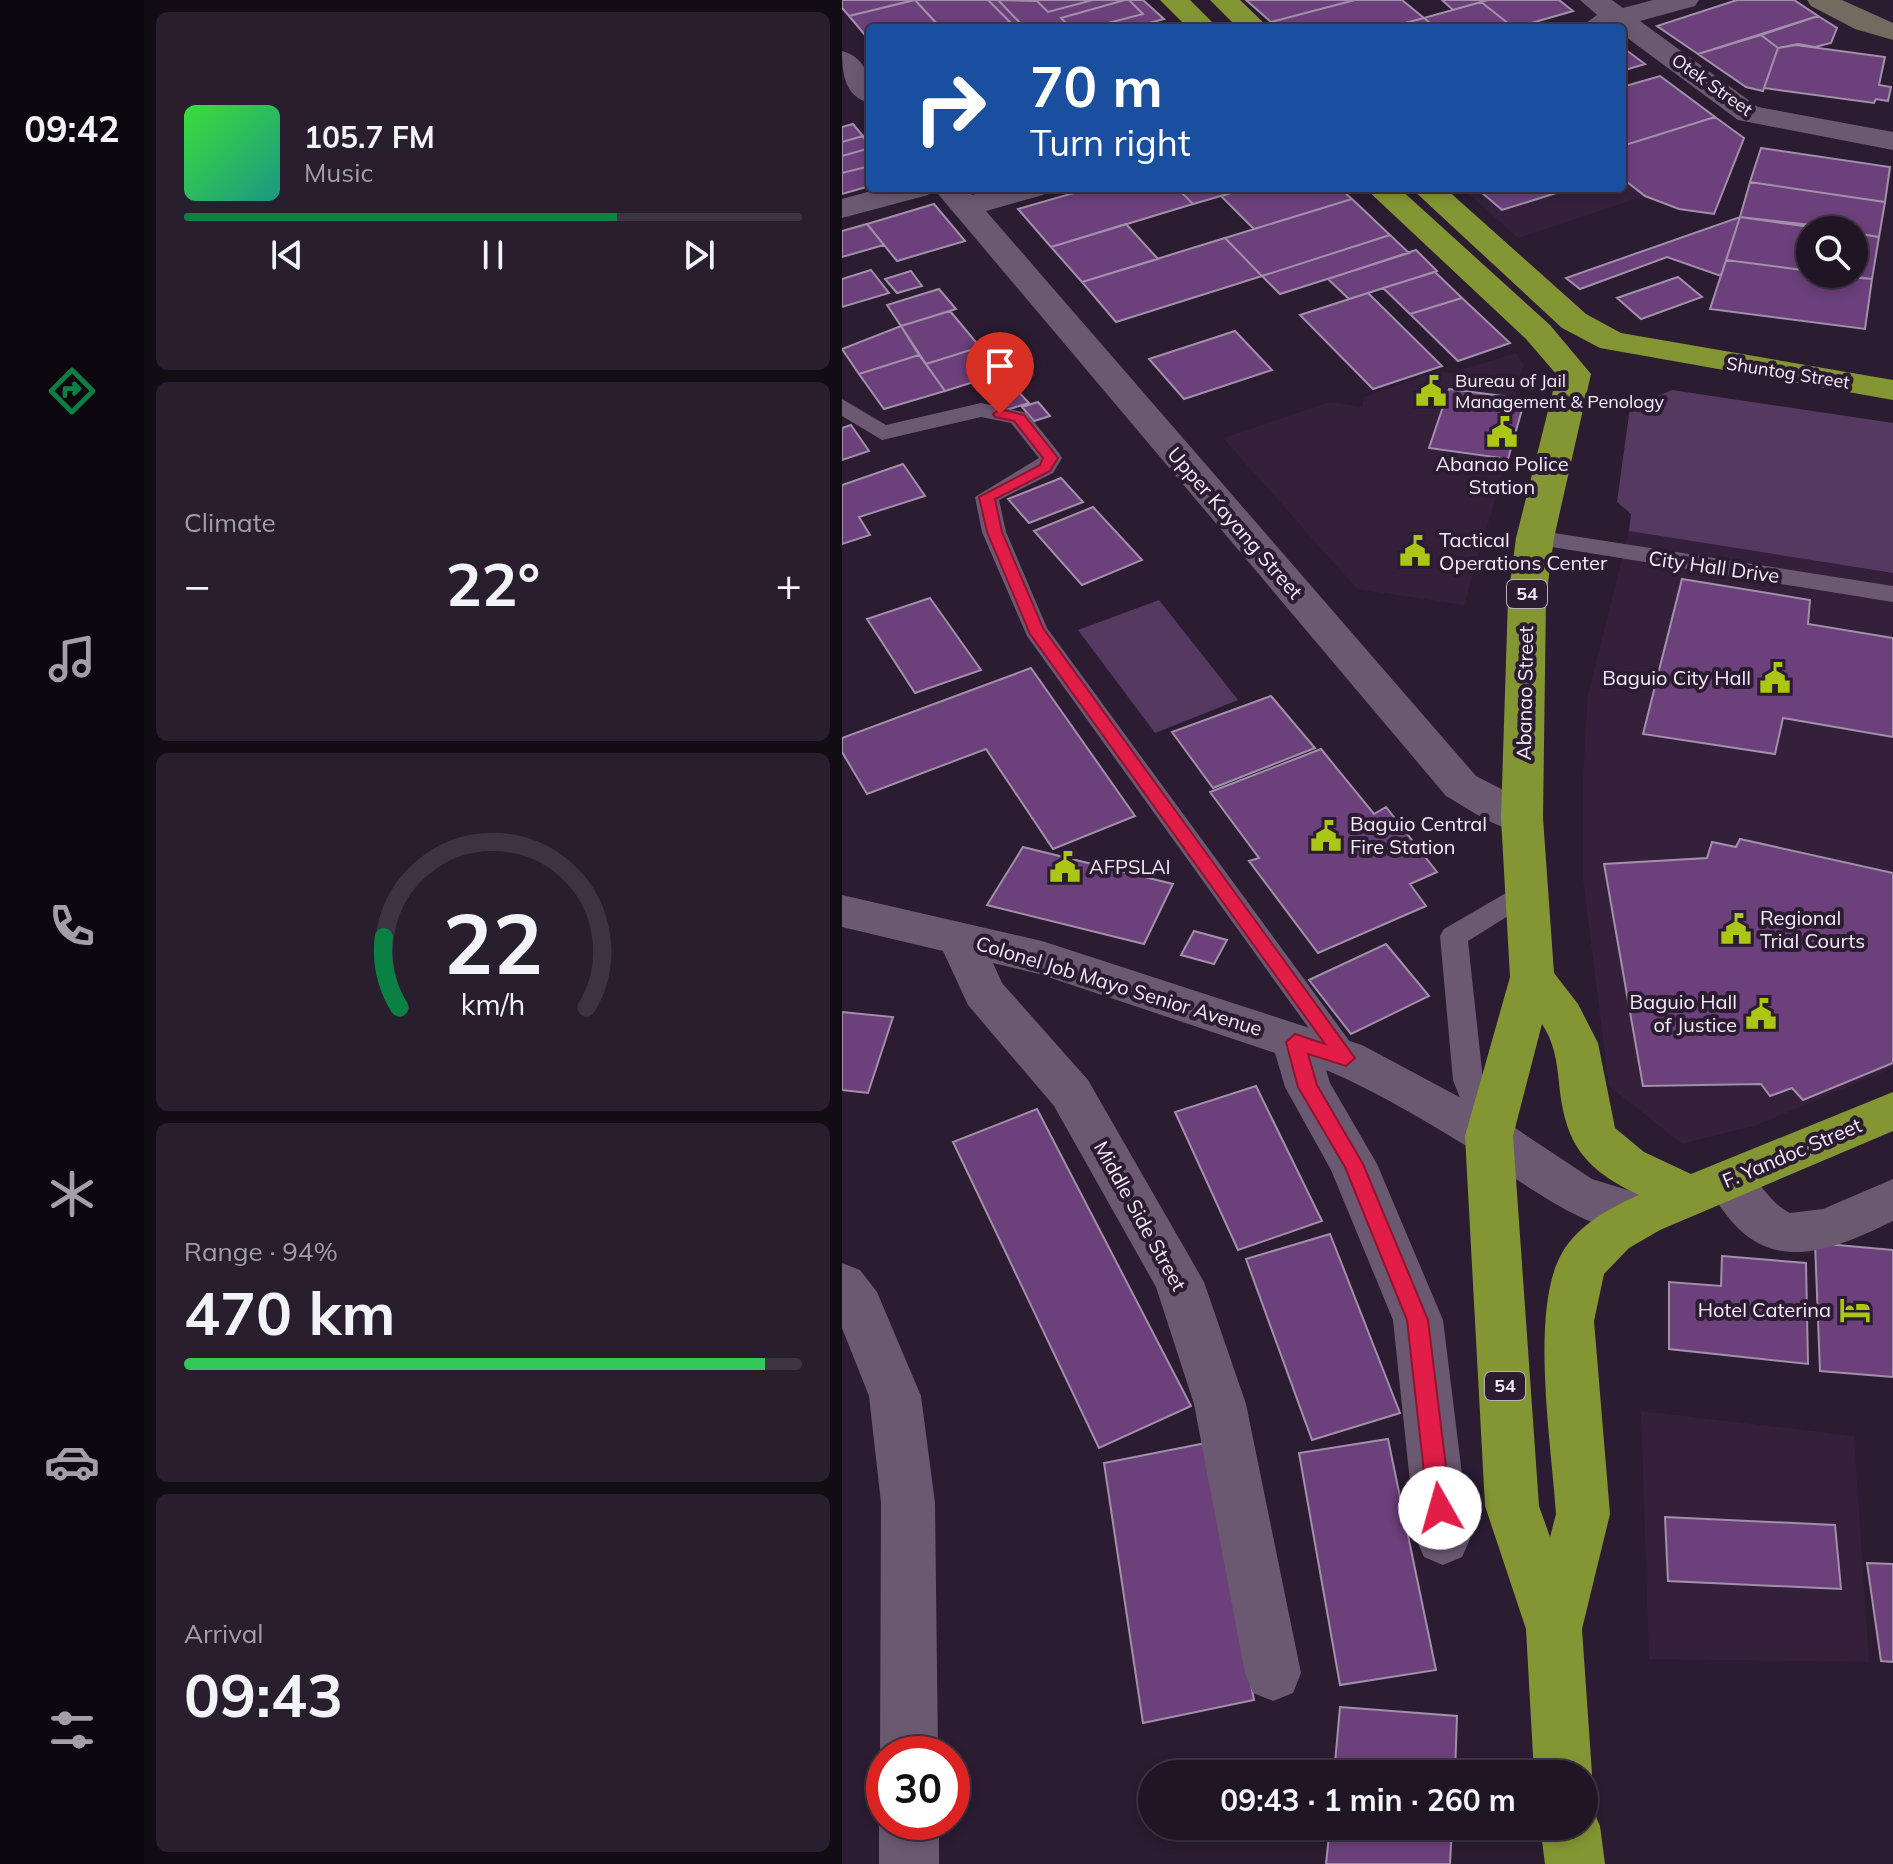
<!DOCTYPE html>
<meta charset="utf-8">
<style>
:root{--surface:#201525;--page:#281e2d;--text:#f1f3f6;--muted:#a29fa7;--line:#3d3442;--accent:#0b8043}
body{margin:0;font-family:Mulish,sans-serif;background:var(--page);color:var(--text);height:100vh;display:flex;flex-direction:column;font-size:30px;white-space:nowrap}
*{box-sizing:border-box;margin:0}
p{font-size:26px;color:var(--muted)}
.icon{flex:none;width:44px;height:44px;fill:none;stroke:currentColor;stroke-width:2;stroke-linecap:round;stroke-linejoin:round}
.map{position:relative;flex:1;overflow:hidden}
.drawer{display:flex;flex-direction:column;gap:12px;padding:12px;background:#120c14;width:698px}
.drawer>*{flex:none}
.top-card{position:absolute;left:24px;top:24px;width:760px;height:168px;border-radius:8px;box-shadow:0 4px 12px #0003,0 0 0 2px var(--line);background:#1a4fa0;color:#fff;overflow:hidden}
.tools{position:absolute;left:954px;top:216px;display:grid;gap:16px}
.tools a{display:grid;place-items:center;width:72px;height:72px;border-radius:50%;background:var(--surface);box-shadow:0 4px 12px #0003,0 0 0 2px var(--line);font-size:40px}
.speed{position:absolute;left:24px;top:1736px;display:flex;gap:16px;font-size:40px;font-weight:700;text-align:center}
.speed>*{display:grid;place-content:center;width:104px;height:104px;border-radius:50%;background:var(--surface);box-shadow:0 4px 12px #0003,0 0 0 2px var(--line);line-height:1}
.speed .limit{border:12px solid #d22;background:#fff;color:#111}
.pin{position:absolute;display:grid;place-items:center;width:68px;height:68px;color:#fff;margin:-82px -34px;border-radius:50% 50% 50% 0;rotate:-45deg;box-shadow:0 0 8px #0007}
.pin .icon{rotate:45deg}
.me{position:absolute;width:88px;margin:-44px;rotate:353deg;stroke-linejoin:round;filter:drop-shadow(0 0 6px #0008)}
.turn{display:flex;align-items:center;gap:28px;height:168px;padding:0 32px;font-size:36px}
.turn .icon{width:104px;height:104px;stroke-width:2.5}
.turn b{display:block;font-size:56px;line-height:68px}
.big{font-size:60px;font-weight:700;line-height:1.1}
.drawer .tile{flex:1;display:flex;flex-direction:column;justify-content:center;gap:12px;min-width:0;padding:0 28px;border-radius:12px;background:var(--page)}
.drawer .dial{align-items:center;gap:0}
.dial svg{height:208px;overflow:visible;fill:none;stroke:var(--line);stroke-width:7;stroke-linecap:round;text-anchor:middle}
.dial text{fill:var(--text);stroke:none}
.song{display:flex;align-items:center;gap:24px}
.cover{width:96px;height:96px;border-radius:12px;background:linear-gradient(135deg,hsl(120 70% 55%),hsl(170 70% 35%))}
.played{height:8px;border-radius:4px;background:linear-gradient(90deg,var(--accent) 70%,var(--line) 70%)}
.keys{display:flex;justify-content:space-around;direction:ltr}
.heat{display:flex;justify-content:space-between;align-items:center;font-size:44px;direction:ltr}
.charge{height:12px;border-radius:6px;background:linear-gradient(90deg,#34c759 94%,var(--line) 0)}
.trip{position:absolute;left:296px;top:1760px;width:460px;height:80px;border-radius:40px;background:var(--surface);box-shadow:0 4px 12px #0003,0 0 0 2px var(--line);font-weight:700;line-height:80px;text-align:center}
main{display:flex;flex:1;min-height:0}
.menu{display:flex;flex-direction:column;width:144px;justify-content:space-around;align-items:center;background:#0d080f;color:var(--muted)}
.menu .icon{width:56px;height:56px}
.menu .active{color:var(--accent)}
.menu b{font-size:36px;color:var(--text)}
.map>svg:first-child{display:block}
</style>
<main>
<nav class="menu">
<b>09:42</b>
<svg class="icon active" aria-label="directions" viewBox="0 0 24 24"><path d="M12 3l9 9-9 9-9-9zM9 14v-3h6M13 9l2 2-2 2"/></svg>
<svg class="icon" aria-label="music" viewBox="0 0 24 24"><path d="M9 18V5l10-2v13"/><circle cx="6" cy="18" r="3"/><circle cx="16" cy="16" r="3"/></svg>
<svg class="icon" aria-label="phone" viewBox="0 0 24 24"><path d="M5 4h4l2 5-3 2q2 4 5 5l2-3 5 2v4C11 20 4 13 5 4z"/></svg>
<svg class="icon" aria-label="climate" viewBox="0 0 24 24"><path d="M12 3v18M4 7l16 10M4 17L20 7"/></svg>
<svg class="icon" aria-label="car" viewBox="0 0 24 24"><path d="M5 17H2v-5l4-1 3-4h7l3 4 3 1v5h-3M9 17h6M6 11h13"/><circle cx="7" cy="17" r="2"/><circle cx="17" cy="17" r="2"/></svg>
<svg class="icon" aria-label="filters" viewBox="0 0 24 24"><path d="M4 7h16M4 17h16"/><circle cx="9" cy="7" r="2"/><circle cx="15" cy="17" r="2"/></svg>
</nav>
<section class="drawer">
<div class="tile">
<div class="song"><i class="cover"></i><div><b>105.7 FM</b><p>Music</p></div></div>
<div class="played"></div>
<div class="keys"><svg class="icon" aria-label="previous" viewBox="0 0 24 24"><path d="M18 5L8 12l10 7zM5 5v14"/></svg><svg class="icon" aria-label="pause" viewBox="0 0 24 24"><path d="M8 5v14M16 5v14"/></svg><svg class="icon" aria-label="next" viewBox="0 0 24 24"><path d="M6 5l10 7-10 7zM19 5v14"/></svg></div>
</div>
<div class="tile"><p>Climate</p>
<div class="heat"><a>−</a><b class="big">22°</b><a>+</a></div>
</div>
<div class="tile dial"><svg viewBox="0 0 100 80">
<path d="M14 69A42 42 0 1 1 86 69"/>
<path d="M14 69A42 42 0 0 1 8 42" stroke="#0b8043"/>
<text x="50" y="56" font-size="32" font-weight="700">22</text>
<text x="50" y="72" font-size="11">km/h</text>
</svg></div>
<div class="tile"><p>Range · 94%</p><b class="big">470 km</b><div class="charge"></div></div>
<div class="tile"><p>Arrival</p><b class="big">09:43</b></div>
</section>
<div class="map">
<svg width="1051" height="1864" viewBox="0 0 1051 1864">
<rect width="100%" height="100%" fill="#2b1c31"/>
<path fill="#34203b" d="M780,178L803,196L676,238L620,188H780Z
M674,353L682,365L673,397L683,399L622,605L515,589L381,438L488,402L520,407L522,397L596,371L610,373Z
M787,531L1051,573V1068L912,1126L840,1144L767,1086L741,879V778L746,694Z
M799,1411L1012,1436L1027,1662L807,1659Z"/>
<path fill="#553960" d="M830,390L1051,423V573L787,531L789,514L775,502L788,407Z
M317,600L396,700L313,733L236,630Z"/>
<path fill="#6b407b" stroke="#a28faa" stroke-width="2" d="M0,0H72L7,16L0,8Z
M73,0H146L168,22L145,28H99Z
M73,0L95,24L78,28H28V41L7,16Z
M146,0H301L322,19L289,28H174Z
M156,0L195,1L206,12L251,0H287L301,14L247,28H183Z
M283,0H301L322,19L289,28H229L219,18Z
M404,0H513L429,22Z
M513,0H560L582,18L544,28H436L429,22Z
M600,0H646L611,10Z
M646,0H717L731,11L672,28L639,2Z
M952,0L976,16L856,54L815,26L895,0Z
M639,2L672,28H594L582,18Z
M976,16L995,28L989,43L973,47L956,44L936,48L919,35Z
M582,18L594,28H544Z
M919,35L936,48L921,91L904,87L856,54Z
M954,45L1043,57L1037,85L1049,87L1046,101L1034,99L1032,103L922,88L936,48Z
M780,47L803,64L780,71Z
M818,76L873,117L780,146V87Z
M873,117L902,138L872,214L837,209L803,196L780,178V146Z
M11,124L21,136L0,142V127Z
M21,136L28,148L0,156V142Z
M28,148V166L0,173V156Z
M919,148L1048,167L1043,202L908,182Z
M28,166V186L0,194V173Z
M908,182L1043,202L1037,237L1012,233V230L898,217Z
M249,188H335L351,204L209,247L176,209Z
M335,188H406L351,204Z
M406,188H498L510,199L412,229L379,196Z
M646,188H730L660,210L638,191Z
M510,199L548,235L420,276L383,238Z
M92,204L123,241L55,261L25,224Z
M898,217L989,230H968V271L884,260Z
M898,217L879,276L825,257L738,289L724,278Z
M25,224L42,245L0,257V231Z
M284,224L316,259L240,282L209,247Z
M1012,233L1037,237L1030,279L992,274H1012Z
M548,235L567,253L438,294L420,276Z
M383,238L420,276L274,322L240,282Z
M574,250L595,271L507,299L486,279Z
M884,260L968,271V274L1030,279L1023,329L868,309Z
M29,270L47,293L0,307V279Z
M69,271L80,286L55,293L43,279Z
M593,272L620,298L568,314L541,288Z
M836,277L860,297L799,319L775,298Z
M97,289L114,309L59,326L45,305Z
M526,293L600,366L531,389L458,315Z
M620,298L668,343L616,361L568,314Z
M108,311L138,347L84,364L59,326Z
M59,326L77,355L17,374L0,349Z
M393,331L430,370L342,399L307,359Z
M138,347L160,373L103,391L84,364Z
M77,355L103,391L42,409L17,374Z
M160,373L170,385L144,393L133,381Z
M170,385L187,403L161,411L144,393Z
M607,389L683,399L666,459L587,448Z
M196,402L208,416L192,421L180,407Z
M9,425L27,451L0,460V428Z
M61,464L83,496L17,517L28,535L0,544V485Z
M219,478L241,502L187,523L166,499Z
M251,507L300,560L240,585L192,531Z
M840,579L968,600L966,624L1051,638V737L941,718L933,754L801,734Z
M88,598L139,670L73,693L25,619Z
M189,668L293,816L211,849L144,749L25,794L0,752V738Z
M429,696L473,748L371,788L330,732Z
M479,749L532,814L544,807L595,872L568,884L584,906L476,953L407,861L417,858L368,792Z
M898,839L1051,873V1063L961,1100L950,1088L928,1096L919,1084L801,1086L762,864L865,858L870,842L894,847Z
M181,847L331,884L302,944L145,905Z
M352,931L385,940L372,964L339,955Z
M544,944L587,996L509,1034L467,980Z
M0,1012L51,1017L26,1093L0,1090Z
M414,1086L480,1221L396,1250L333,1112Z
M195,1109L349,1406L257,1448L111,1142Z
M488,1234L558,1413L470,1440L404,1259Z
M973,1243L1051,1250V1377L978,1371Z
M880,1256L964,1263L966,1364L827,1349V1282L879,1286Z
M546,1439L594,1670L498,1685L457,1453Z
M364,1443L412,1700L301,1723L262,1463Z
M823,1517L993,1525L999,1589L826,1581Z
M1025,1563L1051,1564V1662L1039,1661Z
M498,1707L615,1716L613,1774H492Z
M488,1826H610L608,1864H484Z"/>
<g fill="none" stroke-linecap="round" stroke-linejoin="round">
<path fill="#6b5972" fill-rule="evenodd" d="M0,399L44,425L139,403L185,413L217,453L220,458L211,473L157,500L164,532L205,628L514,1050L519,1058L514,1066L504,1070L494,1066L185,636L140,532L133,497L197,458L169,423L139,417L40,440L0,416Z
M693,530L1051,586V602L685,543L681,538Z
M683,882L693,885L697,892L693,899L626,941L641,1080L662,1135L658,1144L647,1147L636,1144L611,1080L598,936L602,929Z"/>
<path fill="#6b5972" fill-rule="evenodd" d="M738,0H770L781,8L811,0H857L853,6L798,21L916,107L1051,132V150L896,120L780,34V28H747L744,23L755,15Z
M0,51C26,58 28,80 28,103C3,97 0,74 0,51Z
M40,188H91L86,195L0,218V199Z
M91,188H124L130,195L156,188H206L201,195L144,211L634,776L695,807L701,818L695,829C664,838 631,811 604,796Z
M0,895L200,941L520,1045L664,1122L750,1179L818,1200L825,1215L818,1230C762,1249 677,1179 631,1150C587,1123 532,1090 484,1070L488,1083L535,1164L601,1320L628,1539L620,1557L601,1565L582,1557L574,1539L551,1320L489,1170L443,1087L433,1053L197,974L151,963L160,983L246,1080L362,1282L404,1404L459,1673L451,1693L431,1701L411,1693L403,1673L352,1404L314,1287L212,1106L126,1005L101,951L0,927Z
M887,1160C915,1170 922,1200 948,1213L981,1209L1051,1179V1221C968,1262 910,1275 863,1180L870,1166Z
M0,1263L18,1270L35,1292L79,1396L93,1503L96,1754H42V1764L38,1754L39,1503L27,1396L0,1328Z
M42,1811V1822H97V1864H37V1822Z"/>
<path fill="#726b5f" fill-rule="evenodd" d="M965,0H1000L1051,23V40L1013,29L969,6Z"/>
<path fill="#839633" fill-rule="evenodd" d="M318,0H348L376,28H346Z
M368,0H398L427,28H396Z
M523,188H557L708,325L749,374L712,538L704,598L701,818L712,973L736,1004L756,1043L773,1128L802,1152L849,1174L1051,1092V1131L818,1230L787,1248L762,1274L752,1321L768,1514L740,1629L750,1774L742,1794V1774H692L684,1629L643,1506L623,1136L668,977L659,818L666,598L674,538L715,375L684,339ZM700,1024C712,1042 715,1062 717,1083C723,1144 742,1169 797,1195C769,1207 736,1225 720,1253C687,1310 710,1447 714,1514L708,1537L697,1506L671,1136Z
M569,188H603L744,314L779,333L1051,380V400L758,348L720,328Z
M742,1802L749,1805L758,1826L763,1864H703L698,1826H742Z"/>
</g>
<path fill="#e11d48" stroke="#92132f" stroke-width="2" d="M158,409L182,415L216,458L208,471L153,499L160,532L201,628L513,1058L504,1066L466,1054L475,1085L521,1164L586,1320L609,1508L606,1515L598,1518L590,1515L586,1508L565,1320L503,1167L456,1087L444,1042L453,1034L483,1044L188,634L145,532L137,497L198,465L201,458L172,421L153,417L151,414Z"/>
<defs>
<symbol id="civic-bare" viewBox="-9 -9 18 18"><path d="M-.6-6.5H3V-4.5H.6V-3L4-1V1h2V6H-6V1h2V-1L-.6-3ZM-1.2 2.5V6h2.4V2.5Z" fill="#abc614" stroke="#2b1c31" stroke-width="2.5" paint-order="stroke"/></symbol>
<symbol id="hotel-bare" viewBox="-9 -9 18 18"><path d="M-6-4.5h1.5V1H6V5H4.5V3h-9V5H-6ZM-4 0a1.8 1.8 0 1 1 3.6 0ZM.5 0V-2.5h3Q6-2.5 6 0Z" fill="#abc614" stroke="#2b1c31" stroke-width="2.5" paint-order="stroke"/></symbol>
</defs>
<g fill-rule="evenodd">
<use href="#civic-bare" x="567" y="369" width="44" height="44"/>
<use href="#civic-bare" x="638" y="410" width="44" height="44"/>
<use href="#civic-bare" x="551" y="529" width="44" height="44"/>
<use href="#civic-bare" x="911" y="656" width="44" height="44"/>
<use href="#civic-bare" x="462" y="814" width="44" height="44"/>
<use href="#civic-bare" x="201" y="845" width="44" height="44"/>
<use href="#civic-bare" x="872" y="907" width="44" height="44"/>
<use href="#civic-bare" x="897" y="992" width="44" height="44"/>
<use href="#hotel-bare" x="991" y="1288" width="44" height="44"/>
</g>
<g text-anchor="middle" stroke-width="8" stroke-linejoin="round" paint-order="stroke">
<g font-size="18" fill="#f7ecfb" stroke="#2b1c31">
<text transform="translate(870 85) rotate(35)" y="6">Otek Street</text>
<text transform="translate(946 373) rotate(9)" y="6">Shuntog Street</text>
</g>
<g font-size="18" fill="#f7ecfb" stroke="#2b1c31" text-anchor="start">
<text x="613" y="387">Bureau of Jail<tspan x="613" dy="21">Management &amp; Penology</tspan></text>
</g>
<g fill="#2b1c31" stroke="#baaebe" stroke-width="2">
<rect x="665" y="580" width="40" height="28" rx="6"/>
<rect x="643" y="1372" width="40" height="28" rx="6"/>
</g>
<g font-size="18" font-weight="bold" fill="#f7ecfb">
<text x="685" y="600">54</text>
<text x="663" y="1392">54</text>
</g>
<g font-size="20" fill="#f7ecfb" stroke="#2b1c31" text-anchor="start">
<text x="660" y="471" text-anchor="middle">Abanao Police<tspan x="660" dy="23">Station</tspan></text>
<text x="597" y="547">Tactical<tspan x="597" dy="23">Operations Center</tspan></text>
<text x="909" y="685" text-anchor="end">Baguio City Hall</text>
<text x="508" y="831">Baguio Central<tspan x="508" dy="23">Fire Station</tspan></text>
<text x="247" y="874">AFPSLAI</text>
<text x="918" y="925">Regional<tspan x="918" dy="23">Trial Courts</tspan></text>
<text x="895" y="1009" text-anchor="end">Baguio Hall<tspan x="895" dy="23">of Justice</tspan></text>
<text x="989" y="1317" text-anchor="end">Hotel Caterina</text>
</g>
<g font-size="20" fill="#f7ecfb" stroke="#2b1c31">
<text transform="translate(393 523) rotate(49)" y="7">Upper Kayang Street</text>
<text transform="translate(872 567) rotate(8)" y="7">City Hall Drive</text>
<text transform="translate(683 693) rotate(-89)" y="7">Abanao Street</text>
<text transform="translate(277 986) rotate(17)" y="7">Colonel Job Mayo Senior Avenue</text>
<text transform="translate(950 1153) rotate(-23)" y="7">F. Yandoc Street</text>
<text transform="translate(298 1216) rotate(61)" y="7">Middle Side Street</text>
</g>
</g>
</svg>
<div class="tools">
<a><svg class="icon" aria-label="search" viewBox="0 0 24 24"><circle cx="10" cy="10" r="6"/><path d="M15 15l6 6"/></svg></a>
</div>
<div class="speed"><div class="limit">30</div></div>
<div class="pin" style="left:158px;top:414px;background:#d93025"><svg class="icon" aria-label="arrive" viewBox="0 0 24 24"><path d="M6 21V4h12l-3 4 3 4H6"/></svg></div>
<svg class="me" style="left:598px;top:1508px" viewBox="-20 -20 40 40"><circle r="19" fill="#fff"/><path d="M0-13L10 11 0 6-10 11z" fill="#e11d48"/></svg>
<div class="trip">09:43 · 1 min · 260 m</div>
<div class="top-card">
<div class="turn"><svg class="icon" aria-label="right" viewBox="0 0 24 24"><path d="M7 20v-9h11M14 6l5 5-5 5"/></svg><div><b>70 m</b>Turn right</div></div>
</div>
</div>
</main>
